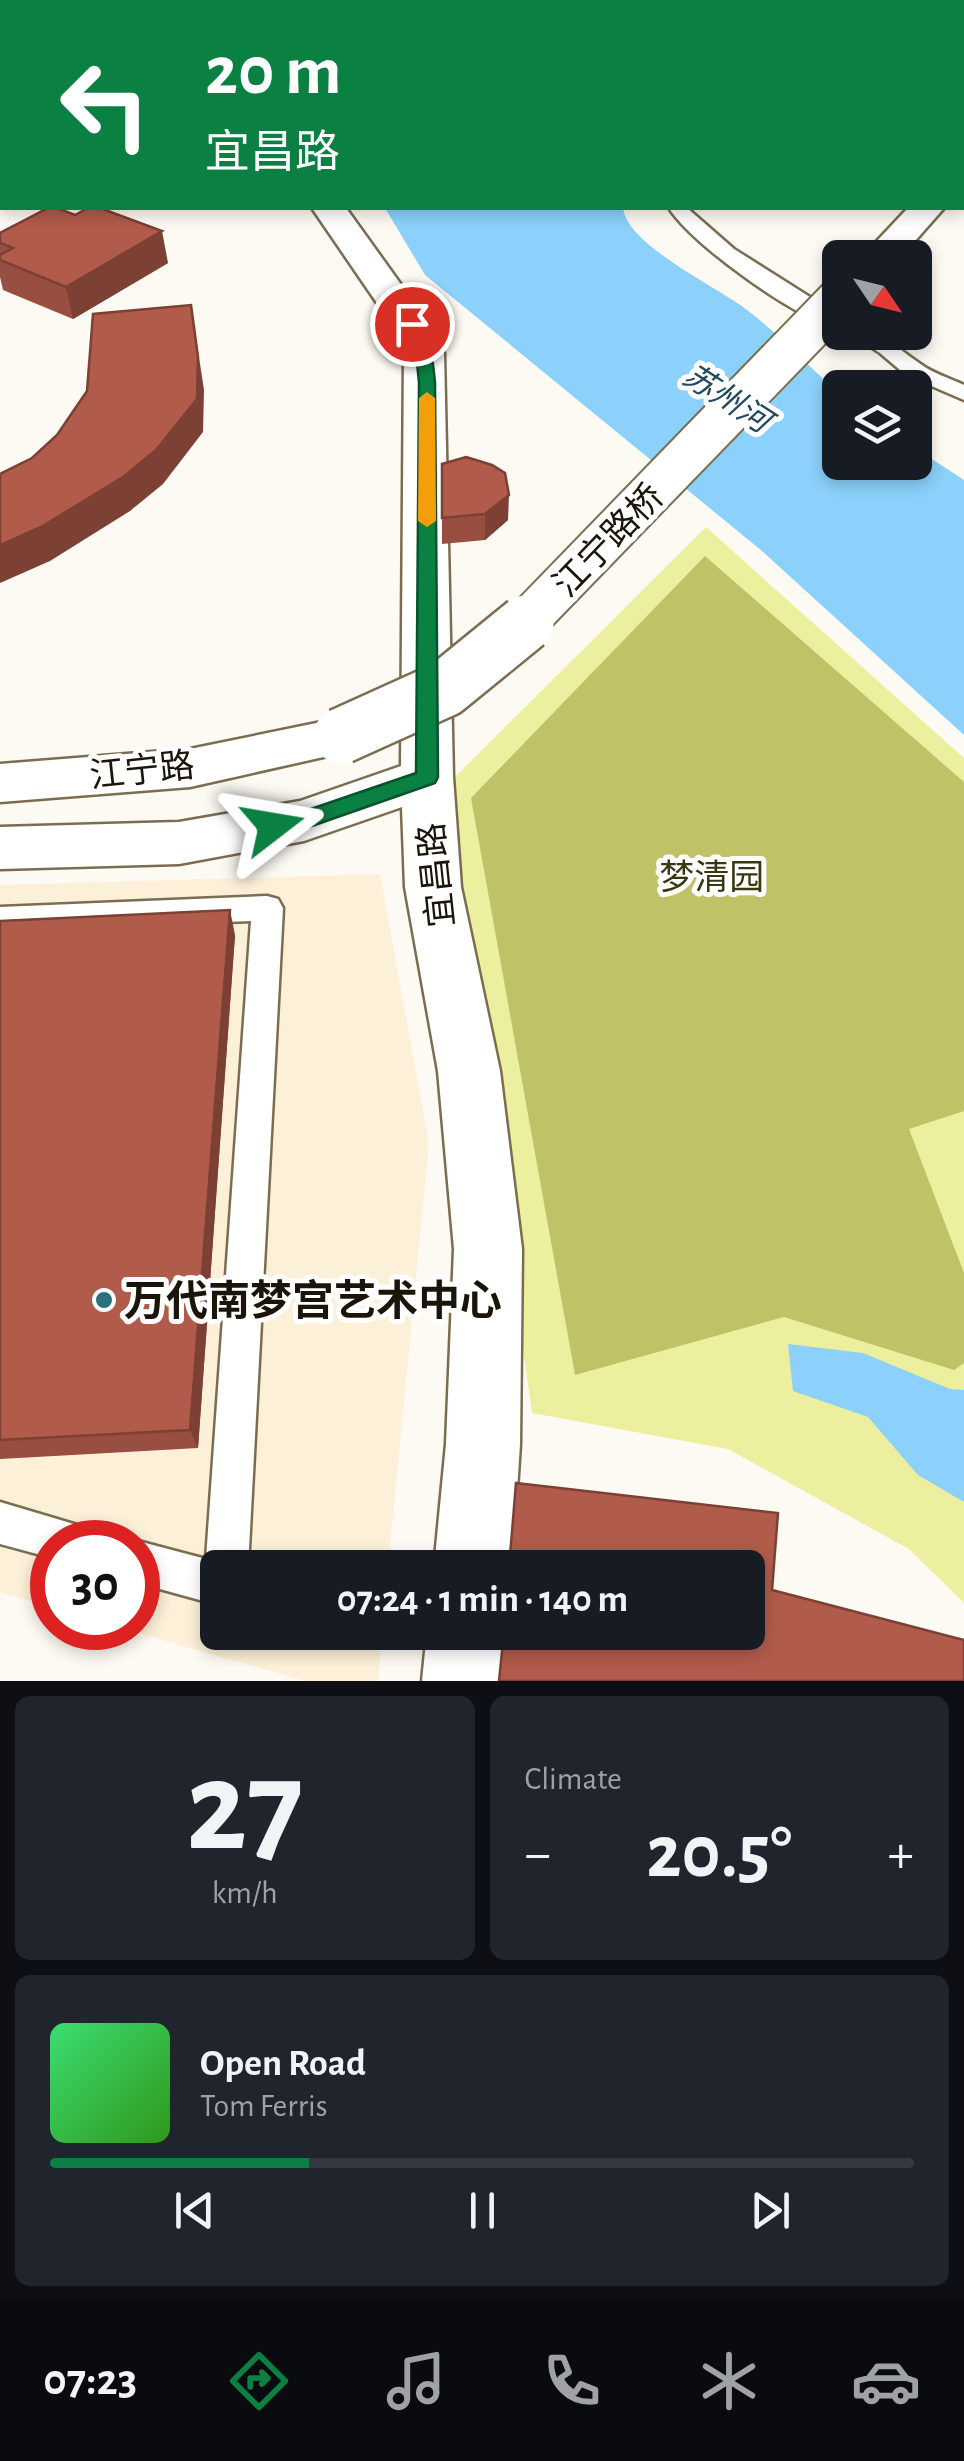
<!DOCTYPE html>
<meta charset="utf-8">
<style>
:root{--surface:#171b24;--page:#20242c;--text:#f1f3f6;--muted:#9ea1a6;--line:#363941;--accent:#0b8043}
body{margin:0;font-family:"Alegreya Sans","Noto Sans SC",sans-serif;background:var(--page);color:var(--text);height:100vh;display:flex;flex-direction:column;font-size:38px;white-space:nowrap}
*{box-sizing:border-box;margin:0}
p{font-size:32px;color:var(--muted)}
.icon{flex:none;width:55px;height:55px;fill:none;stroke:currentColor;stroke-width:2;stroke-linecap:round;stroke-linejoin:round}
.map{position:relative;height:1681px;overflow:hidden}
.panel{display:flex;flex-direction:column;gap:15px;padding:15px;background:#0d0f14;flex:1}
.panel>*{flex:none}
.hud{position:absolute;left:0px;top:0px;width:965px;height:210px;box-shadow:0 5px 15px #0003;background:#0b8043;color:#fff;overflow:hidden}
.needle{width:65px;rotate:125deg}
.fabs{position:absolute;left:822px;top:240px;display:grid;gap:20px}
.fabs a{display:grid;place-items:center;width:110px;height:110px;border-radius:15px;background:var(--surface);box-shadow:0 5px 15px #0003;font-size:50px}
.speed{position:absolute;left:30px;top:1520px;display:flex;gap:20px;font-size:50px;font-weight:700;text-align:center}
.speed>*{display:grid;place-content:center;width:130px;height:130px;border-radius:50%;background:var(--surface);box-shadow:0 5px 15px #0003;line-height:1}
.speed .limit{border:15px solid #d22;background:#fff;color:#111}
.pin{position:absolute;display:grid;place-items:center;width:85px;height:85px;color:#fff;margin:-42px;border:5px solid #fff;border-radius:50%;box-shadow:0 2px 10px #0007}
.me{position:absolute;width:110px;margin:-55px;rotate:76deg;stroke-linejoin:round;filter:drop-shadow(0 0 8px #0008)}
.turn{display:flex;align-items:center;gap:35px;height:210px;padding:0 40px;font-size:45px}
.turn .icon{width:130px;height:130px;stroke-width:2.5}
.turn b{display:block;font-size:70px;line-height:85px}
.big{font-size:75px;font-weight:700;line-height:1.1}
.panel .widget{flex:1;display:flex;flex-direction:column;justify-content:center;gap:15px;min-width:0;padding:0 35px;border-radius:15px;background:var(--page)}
.panel .dial{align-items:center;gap:0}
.dial b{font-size:130px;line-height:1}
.song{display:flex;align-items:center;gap:30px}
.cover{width:120px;height:120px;border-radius:15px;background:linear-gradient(135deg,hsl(140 70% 55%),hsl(110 70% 35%))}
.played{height:10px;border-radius:5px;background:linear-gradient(90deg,var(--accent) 30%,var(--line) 30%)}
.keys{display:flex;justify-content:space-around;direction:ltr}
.heat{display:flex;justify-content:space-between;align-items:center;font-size:55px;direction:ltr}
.panel .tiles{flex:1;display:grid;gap:15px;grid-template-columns:1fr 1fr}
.widget:last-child{grid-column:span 2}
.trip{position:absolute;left:200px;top:1550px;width:565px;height:100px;border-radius:15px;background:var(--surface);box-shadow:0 5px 15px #0003;font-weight:700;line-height:100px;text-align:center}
.menu{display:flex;height:160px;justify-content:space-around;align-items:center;background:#090b0e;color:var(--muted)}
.menu .icon{width:70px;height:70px}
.menu .on{color:var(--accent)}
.menu b{font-size:45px;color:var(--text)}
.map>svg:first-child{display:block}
</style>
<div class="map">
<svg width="964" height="1681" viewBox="0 0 964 1681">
<rect width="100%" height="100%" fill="#fdfaf3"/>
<path fill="#fdf0d9" d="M380,874L429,1143L388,1567L218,1568V1632L382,1633L378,1681H305L121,1628H138V1542H52V1607L0,1592V885Z"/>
<path fill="#ecef9e" d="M706,527L964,758V1603L909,1549L728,1449L532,1413L445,787Z"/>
<path fill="#c0c267" d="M705,556L964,782V1111L909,1129L964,1273V1363L954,1370L784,1317L575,1375L471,798Z"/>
<path fill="#8bd1fb" d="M385,208H623C628,246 718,287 747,310C780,335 809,367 840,394V462H915V448L964,480V735L762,551L425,275Z
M788,1344L863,1353L950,1389L964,1390V1502L918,1475L868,1417L793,1391Z"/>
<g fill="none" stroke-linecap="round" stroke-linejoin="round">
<defs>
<path id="lane" d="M0,23L2,24V34L0,33Z
M962,108H964V118H962Z
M0,162L2,163V175L0,174Z
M669,208H687L734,249L840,316V330C798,320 691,244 669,208Z
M847,332C885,332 890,343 919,363C932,373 949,378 964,385V400L906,375L880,353Z
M267,896L278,899L283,908L248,1568H218V1605L138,1583V1542H134L138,1541L206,1559L251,921L0,931V907Z
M0,1502L84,1527L90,1542H52V1558L0,1544Z"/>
<path id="street" d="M212,0H240L241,2H213Z
M312,208H346L430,325L444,353L453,777L461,887L500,1071L522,1249L520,1444L512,1568H434L446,1444L454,1249L438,1071L405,887L402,807L304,841L179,864L0,869V827L179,822L300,801L401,766L404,353L392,325Z
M427,1632H507L504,1681H422Z"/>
<path id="secondary" d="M964,159V181H962V159Z
M908,208H944L900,258H861Z
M341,718L359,723L367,736L359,749L190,787L0,802V764L190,749Z"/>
</defs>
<use href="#lane" stroke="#7c6d50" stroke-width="5"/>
<use href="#street" stroke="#7c6d50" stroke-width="5"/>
<use href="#secondary" stroke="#7c6d50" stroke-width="5"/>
<use href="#lane" fill="#fff" fill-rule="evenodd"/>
<use href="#street" fill="#fff" fill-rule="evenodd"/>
<use href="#secondary" fill="#fff" fill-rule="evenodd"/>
<defs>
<path id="secondary-bridge-far1" d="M523,625L840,298"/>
<path id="secondary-bridge" d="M341,736L445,689L526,623"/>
</defs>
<use href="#secondary-bridge-far1" stroke="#7c6d50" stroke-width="46" stroke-linecap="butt"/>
<use href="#secondary-bridge" stroke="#7c6d50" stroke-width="60" stroke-linecap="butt"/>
<use href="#secondary-bridge-far1" stroke="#fff" stroke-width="42"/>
<use href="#secondary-bridge" stroke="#fff" stroke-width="55"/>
</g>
<path fill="#984e40" d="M47,0H144V2H47Z
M380,0H459L456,2H392Z
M555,0H588L585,2H568Z
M2,111V140L0,139V112Z
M0,233L168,263L73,319L3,290L0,277Z
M442,464L508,520L485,540L442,544Z
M0,921L235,935L198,1448L0,1459Z"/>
<path fill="#7c4034" d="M298,0H322V2H284Z
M442,0H459L456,2H442Z
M2,80V101L0,102V82Z
M162,231L168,263L73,319L66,287Z
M191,305L204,390L203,432L163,484L130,511L50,561L0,583V545Z
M509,495L508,520L485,540V514Z
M230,910L235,935L198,1448L190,1430Z"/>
<path fill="#b15b4b" stroke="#7c4034" stroke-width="2.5" d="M149,0H196L197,2H150Z
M297,0H299L300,2H272Z
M0,44L2,45V80L0,82Z
M48,208H57L75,215L88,208H100L162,231L66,287L0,260V255L13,248L0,243V233Z
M191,305L198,357L197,399L156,450L123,477L41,527L0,545V474L32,458L57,435L87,391L93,314Z
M466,457L492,465L505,473L509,495L485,514L442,518V464Z
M230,910L190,1430L0,1440V921Z
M516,1483L778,1513L772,1590L964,1640V1681H499L504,1632H748V1568H509Z"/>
<path fill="#0b8043" stroke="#07532c" stroke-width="2.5" d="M412,320C431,330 433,362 435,383L438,777L435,783L312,826L273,835L261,826L265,820L302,812L416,773L419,383L416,353L404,324Z"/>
<path fill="#f59e0b" d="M427,392L435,398L436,521L427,527L418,521L419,398Z"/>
<circle fill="#29717b" stroke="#fff" stroke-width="4" cx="104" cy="1300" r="10"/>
<g text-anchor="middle" stroke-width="10" stroke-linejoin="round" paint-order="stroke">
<g font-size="32" font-style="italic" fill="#22495f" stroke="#fff">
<text transform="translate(727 398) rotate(33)" y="11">苏州河</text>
</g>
<g font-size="35" fill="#1a1409" stroke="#fff">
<text transform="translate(608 540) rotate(-46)" y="12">江宁路桥</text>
<text transform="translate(142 770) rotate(-6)" y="12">江宁路</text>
<text transform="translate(436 875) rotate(-96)" y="12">宜昌路</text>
</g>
<g font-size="35" fill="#373710" stroke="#fff">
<text x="712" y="889">梦清园</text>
</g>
<g font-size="42" font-weight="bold" fill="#1a1409" stroke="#fff" text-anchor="start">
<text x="124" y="1315">万代南梦宫艺术中心</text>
</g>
</g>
</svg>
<div class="fabs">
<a><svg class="needle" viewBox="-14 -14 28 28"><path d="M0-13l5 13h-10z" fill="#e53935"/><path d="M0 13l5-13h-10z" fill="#9ea1a6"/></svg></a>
<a><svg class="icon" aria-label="layers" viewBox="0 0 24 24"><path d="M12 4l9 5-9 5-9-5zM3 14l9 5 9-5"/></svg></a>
</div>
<div class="speed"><div class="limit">30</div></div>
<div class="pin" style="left:412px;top:324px;background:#d93025"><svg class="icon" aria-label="arrive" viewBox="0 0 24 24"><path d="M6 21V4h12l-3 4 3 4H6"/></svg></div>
<svg class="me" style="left:273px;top:826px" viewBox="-20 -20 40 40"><path d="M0-17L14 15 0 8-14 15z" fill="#0b8043" stroke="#fff" stroke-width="4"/></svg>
<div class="trip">07:24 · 1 min · 140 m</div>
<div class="hud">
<div class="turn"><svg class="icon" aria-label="left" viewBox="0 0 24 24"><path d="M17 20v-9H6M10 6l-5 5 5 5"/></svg><div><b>20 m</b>宜昌路</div></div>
</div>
</div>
<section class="panel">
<div class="tiles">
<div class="widget dial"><b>27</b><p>km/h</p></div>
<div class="widget"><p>Climate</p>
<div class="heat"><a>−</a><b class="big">20.5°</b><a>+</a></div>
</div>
<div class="widget">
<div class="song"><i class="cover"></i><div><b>Open Road</b><p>Tom Ferris</p></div></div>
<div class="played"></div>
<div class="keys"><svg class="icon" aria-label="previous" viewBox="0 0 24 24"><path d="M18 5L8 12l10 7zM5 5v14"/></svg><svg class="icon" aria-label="pause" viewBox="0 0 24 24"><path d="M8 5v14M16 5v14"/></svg><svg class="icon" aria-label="next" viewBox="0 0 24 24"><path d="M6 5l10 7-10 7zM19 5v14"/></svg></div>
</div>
</div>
</section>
<nav class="menu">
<b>07:23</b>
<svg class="icon on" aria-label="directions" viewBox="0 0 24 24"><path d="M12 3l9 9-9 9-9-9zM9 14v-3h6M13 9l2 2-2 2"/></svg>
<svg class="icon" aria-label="music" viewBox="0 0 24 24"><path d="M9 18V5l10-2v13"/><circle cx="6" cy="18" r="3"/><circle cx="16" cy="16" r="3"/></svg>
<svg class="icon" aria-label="phone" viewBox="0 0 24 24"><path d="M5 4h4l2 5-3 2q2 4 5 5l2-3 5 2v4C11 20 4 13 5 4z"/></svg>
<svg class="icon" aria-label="climate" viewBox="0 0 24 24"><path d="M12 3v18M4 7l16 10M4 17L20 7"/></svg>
<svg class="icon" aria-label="car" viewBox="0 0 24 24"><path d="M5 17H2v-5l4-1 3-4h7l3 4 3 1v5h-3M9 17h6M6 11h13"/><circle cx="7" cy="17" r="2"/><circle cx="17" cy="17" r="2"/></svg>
</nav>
